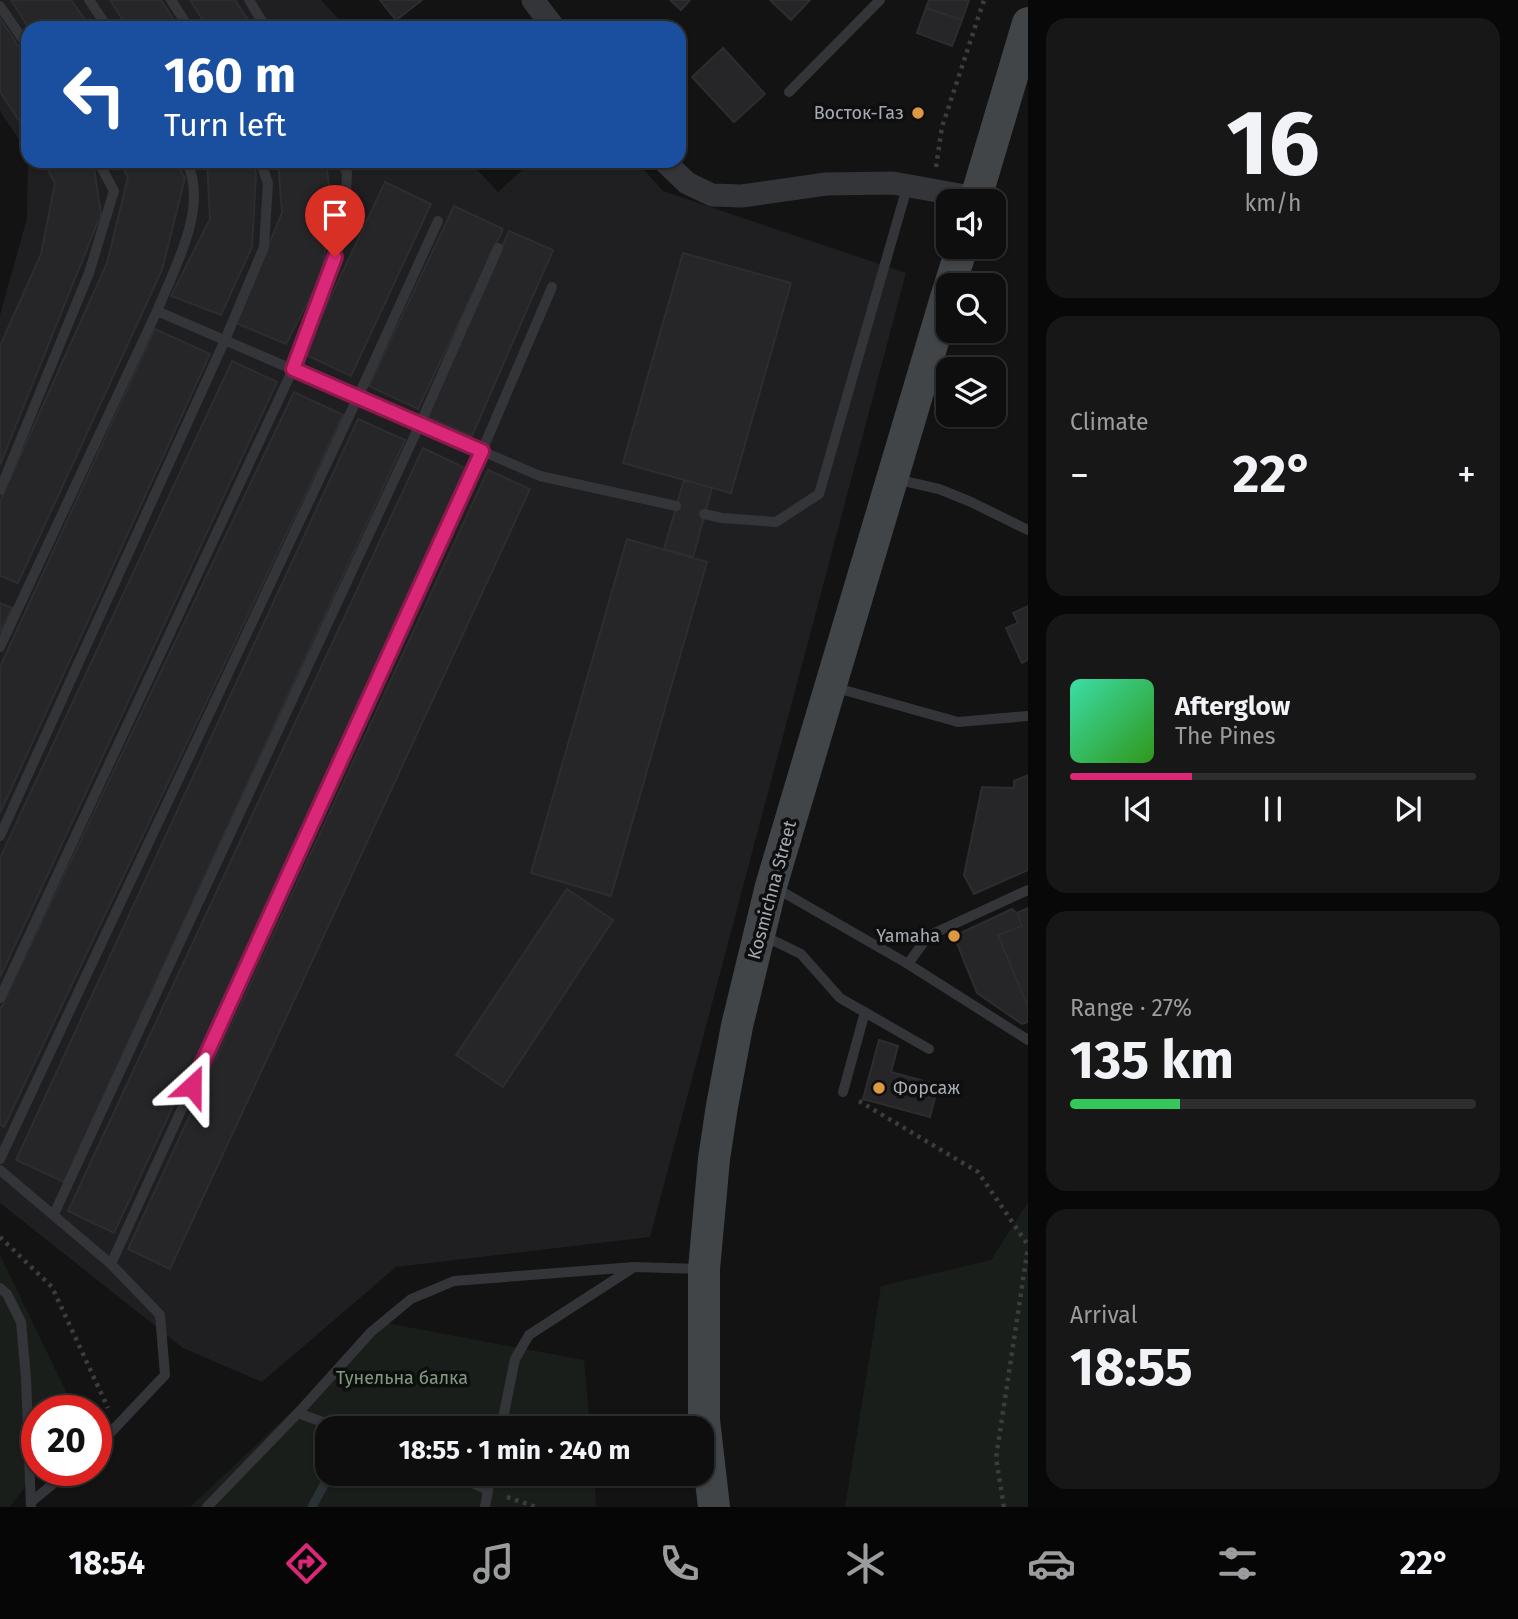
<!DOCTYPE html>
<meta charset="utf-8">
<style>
:root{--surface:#0e0e0f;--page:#171718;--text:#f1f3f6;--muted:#9b9c9e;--line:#2e2e2f;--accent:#db2777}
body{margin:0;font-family:"Fira Sans",sans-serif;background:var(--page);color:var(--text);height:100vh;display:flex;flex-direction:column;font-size:26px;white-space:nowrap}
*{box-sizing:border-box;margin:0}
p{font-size:23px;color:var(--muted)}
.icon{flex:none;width:38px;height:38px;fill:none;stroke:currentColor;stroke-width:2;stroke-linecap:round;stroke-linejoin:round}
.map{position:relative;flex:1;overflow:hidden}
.drawer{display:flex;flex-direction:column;gap:18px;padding:18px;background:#080808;width:490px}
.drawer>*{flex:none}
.top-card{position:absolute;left:21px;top:21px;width:665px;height:147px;border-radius:21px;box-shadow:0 2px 5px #0004,0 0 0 2px var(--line);background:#1a4fa0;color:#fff;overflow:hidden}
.tools{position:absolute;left:936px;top:189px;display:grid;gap:14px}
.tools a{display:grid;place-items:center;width:70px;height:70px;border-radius:14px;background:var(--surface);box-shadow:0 2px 5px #0004,0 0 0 2px var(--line);font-size:35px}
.speed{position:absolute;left:21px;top:1395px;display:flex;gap:14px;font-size:35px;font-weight:700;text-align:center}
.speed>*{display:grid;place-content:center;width:91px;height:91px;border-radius:50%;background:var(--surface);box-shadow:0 2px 5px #0004,0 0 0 2px var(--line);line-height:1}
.speed .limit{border:10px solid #d22;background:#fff;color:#111}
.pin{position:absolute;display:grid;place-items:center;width:60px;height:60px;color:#fff;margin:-72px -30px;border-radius:50% 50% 50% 0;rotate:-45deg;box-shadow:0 0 7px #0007}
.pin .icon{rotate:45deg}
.me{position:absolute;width:77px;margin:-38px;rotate:24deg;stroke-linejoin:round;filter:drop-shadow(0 0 5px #0008)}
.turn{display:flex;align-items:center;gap:24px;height:147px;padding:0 28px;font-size:32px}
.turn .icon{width:91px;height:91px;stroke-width:2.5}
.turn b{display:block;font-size:49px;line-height:60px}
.big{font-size:52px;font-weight:700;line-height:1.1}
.drawer .tile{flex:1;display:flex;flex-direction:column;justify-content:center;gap:10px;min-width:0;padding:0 24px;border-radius:21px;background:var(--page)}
.drawer .dial{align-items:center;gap:0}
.dial b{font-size:91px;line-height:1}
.song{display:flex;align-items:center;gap:21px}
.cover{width:84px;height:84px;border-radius:10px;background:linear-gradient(135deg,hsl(160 70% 55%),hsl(110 70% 35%))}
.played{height:7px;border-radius:4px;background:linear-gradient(90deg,var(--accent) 30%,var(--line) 30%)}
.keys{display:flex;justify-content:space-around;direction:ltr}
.heat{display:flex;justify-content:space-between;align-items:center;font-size:38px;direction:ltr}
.charge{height:10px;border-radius:5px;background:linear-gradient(90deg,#34c759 27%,var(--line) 0)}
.trip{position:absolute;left:315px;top:1416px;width:399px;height:70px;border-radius:21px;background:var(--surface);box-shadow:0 2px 5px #0004,0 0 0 2px var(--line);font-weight:700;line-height:70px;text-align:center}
.tabs{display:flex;height:112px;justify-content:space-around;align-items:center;background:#060606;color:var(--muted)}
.tabs .icon{width:49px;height:49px}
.tabs .current{color:var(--accent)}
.tabs b{font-size:32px;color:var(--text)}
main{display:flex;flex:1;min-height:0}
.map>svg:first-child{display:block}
</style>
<main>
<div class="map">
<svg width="1028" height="1507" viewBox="0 0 1028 1507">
<rect width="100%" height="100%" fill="#131314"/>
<path fill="#1f1f21" d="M0,0H321L347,28H28V153L0,111Z
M28,161H469L498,192L532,161H636L663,191L906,273L650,1237L396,1267L262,1382L183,1348L0,1203V315L27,218Z"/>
<path fill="#191e1a" d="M1028,1202V1507H845L881,1286L991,1260Z
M0,1255L75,1410H37V1470L10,1507H0Z
M386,1323L584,1360L590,1428H327V1474H594L596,1507H190Z"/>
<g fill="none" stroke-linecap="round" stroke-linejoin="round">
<path stroke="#2b3236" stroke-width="9" d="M312,1507L330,1474"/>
</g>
<path fill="#262628" stroke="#2d2d30" stroke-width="2" d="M11,0H71L91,28H29Z
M110,0H161L179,28H128Z
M190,0H235L253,28H208Z
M380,0H422L396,20Z
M670,0H690L681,10Z
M770,0H810L791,20Z
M929,0H969L962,20L926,8Z
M926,8L962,20L952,46L917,33Z
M0,18L28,61V134L0,92Z
M723,48L765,94L734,122L692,77Z
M43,161H93L101,214L0,465V346L41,254L55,183Z
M118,161H175L185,178L162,270L18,583L0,576V501L107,263L128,177Z
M207,161H251L256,173L252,247L221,315L171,296L210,219Z
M278,161H326L332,214L320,278L286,344L236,323L282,213Z
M385,182L431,204L351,376L304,354Z
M454,206L503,229L418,409L369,386Z
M509,231L553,250L472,436L428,417Z
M683,253L791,283L731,493L623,463Z
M155,329L210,354L0,813V667Z
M232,361L277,382L0,977V858Z
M294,392L343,415L4,1127L0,1125V1010Z
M358,419L405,440L64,1182L16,1160Z
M423,448L469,470L114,1233L68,1211Z
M488,470L530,489L170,1269L128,1249Z
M684,480L712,488L693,557L664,549Z
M627,539L707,562L611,896L531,873Z
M0,603L12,608L0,633Z
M1028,606V660L1022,663L1006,628L1018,623L1013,613Z
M1028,775V870L974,894L964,875L982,787L1014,788V781Z
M567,889L613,920L503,1087L456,1055Z
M1028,908V1007L998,935L1022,926L1017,913Z
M1012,909L1017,913L1022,926L998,935L1028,1007V1022L1022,1024L977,993L954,936Z
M879,1040L898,1046L891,1072L938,1085L930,1117L863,1099Z"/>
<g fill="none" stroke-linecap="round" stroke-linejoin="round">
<path stroke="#3a3c40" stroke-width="4.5" stroke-dasharray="3.5 5" stroke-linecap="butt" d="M936,167L942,127L984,0
M859,1101L978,1172L1028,1245
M0,1237L52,1287L108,1408
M507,1497L536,1507
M1004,1507L996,1458L1028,1247"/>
<path stroke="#343539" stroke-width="10" d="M89,0L108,28
M171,0L189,28
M249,0L266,28
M0,6L28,47
M789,92L880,0
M157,311C174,269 210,205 186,161
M895,479L939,489L971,502L1028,530
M0,490L89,273L114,191L98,161
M704,514L722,518L776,522L819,494L908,184
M0,647L157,311L540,476L676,506
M833,687L958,722L1028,716
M0,836L225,340L264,247L268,183L260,161
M774,887L908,964L928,936L1028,890
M762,935L801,954L840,998L929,1049
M908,964L1028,1040
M0,998L293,369L344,235L347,172L340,161
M843,1092L865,1012
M0,1159L358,397L438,221
M0,1170L111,1264L160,1315L165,1375L96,1448
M54,1214L420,424L498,248
M111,1264L482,451L552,287
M0,1288L7,1294L21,1322L26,1378L31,1507
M298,1413L339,1428
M501,1428L515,1359L529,1335L631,1269
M451,1474L488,1490
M31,1502L70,1470
M207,1507L298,1413L371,1332L411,1299L454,1281L634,1267L700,1269
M485,1507L491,1474"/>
<path stroke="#343539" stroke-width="23" d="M533,0L554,28
M664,161L687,183L712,195L742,196L826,184L893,183L976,198"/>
<path stroke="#424548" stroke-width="32" d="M975,201L1028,23
M950,285L962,247
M714,1507L704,1420V1269L714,1159L722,1106L737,1026L771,886L948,291"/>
</g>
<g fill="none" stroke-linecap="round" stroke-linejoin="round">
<defs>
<path id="route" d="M192,1086L482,451L293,369L335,257"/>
</defs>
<use href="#route" stroke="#8e194d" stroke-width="18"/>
<use href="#route" stroke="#db2777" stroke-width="12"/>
</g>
<g fill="#dd9842" stroke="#0e0e0f" stroke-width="2.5">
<circle cx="918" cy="113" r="7"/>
<circle cx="954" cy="936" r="7"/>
<circle cx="879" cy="1088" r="7"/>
</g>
<g text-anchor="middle" stroke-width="7" stroke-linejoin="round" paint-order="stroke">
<g font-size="18" fill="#a6abb3" stroke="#0e0e0f" text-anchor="end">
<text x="904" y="119">Восток-Газ</text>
<text x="940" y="942">Yamaha</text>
<text x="893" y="1094" text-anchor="start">Форсаж</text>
</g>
<g font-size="18" fill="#a6abb3" stroke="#0e0e0f">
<text transform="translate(772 890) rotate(-75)" y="6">Kosmichna Street</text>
</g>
<g font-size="18" fill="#809c7f" stroke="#0e0e0f">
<text x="402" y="1384">Тунельна балка</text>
</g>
</g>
</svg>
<div class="tools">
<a><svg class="icon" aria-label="sound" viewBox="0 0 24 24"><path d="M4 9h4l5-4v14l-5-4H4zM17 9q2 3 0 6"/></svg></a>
<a><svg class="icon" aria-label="search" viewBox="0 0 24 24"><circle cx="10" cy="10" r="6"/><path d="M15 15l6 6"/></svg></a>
<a><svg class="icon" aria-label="layers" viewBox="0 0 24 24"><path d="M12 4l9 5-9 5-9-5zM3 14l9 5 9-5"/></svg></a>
</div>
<div class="speed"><div class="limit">20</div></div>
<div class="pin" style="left:335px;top:257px;background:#d93025"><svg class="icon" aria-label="arrive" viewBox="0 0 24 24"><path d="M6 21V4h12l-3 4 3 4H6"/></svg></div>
<svg class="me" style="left:192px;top:1086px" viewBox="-20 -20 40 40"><path d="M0-17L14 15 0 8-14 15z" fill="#db2777" stroke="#fff" stroke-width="4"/></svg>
<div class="trip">18:55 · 1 min · 240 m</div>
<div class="top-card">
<div class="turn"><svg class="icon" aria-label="left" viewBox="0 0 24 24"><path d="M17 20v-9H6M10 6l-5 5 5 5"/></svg><div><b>160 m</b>Turn left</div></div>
</div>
</div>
<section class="drawer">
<div class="tile dial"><b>16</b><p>km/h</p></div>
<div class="tile"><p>Climate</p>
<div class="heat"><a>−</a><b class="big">22°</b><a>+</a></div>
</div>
<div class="tile">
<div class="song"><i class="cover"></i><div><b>Afterglow</b><p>The Pines</p></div></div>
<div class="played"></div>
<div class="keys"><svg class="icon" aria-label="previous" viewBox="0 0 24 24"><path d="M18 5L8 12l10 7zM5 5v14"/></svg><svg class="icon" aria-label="pause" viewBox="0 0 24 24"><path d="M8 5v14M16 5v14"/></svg><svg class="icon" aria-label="next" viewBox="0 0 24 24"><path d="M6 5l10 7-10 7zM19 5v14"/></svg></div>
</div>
<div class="tile"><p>Range · 27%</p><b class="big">135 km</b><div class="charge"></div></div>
<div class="tile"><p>Arrival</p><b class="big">18:55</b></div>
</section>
</main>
<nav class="tabs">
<b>18:54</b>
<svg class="icon current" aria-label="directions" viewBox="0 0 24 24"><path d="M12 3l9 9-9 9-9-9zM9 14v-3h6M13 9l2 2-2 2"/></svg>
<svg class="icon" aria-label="music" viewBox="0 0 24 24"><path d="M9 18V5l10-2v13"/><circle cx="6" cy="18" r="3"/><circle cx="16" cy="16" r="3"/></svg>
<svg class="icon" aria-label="phone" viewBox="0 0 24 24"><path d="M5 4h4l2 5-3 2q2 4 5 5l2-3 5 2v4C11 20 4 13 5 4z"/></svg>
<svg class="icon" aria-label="climate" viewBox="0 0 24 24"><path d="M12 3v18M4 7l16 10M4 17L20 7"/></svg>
<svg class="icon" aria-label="car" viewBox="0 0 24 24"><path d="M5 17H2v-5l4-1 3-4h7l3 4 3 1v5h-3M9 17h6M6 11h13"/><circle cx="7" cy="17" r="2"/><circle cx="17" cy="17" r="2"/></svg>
<svg class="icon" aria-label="filters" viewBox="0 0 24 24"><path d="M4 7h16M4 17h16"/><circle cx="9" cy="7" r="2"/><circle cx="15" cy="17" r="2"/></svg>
<b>22°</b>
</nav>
